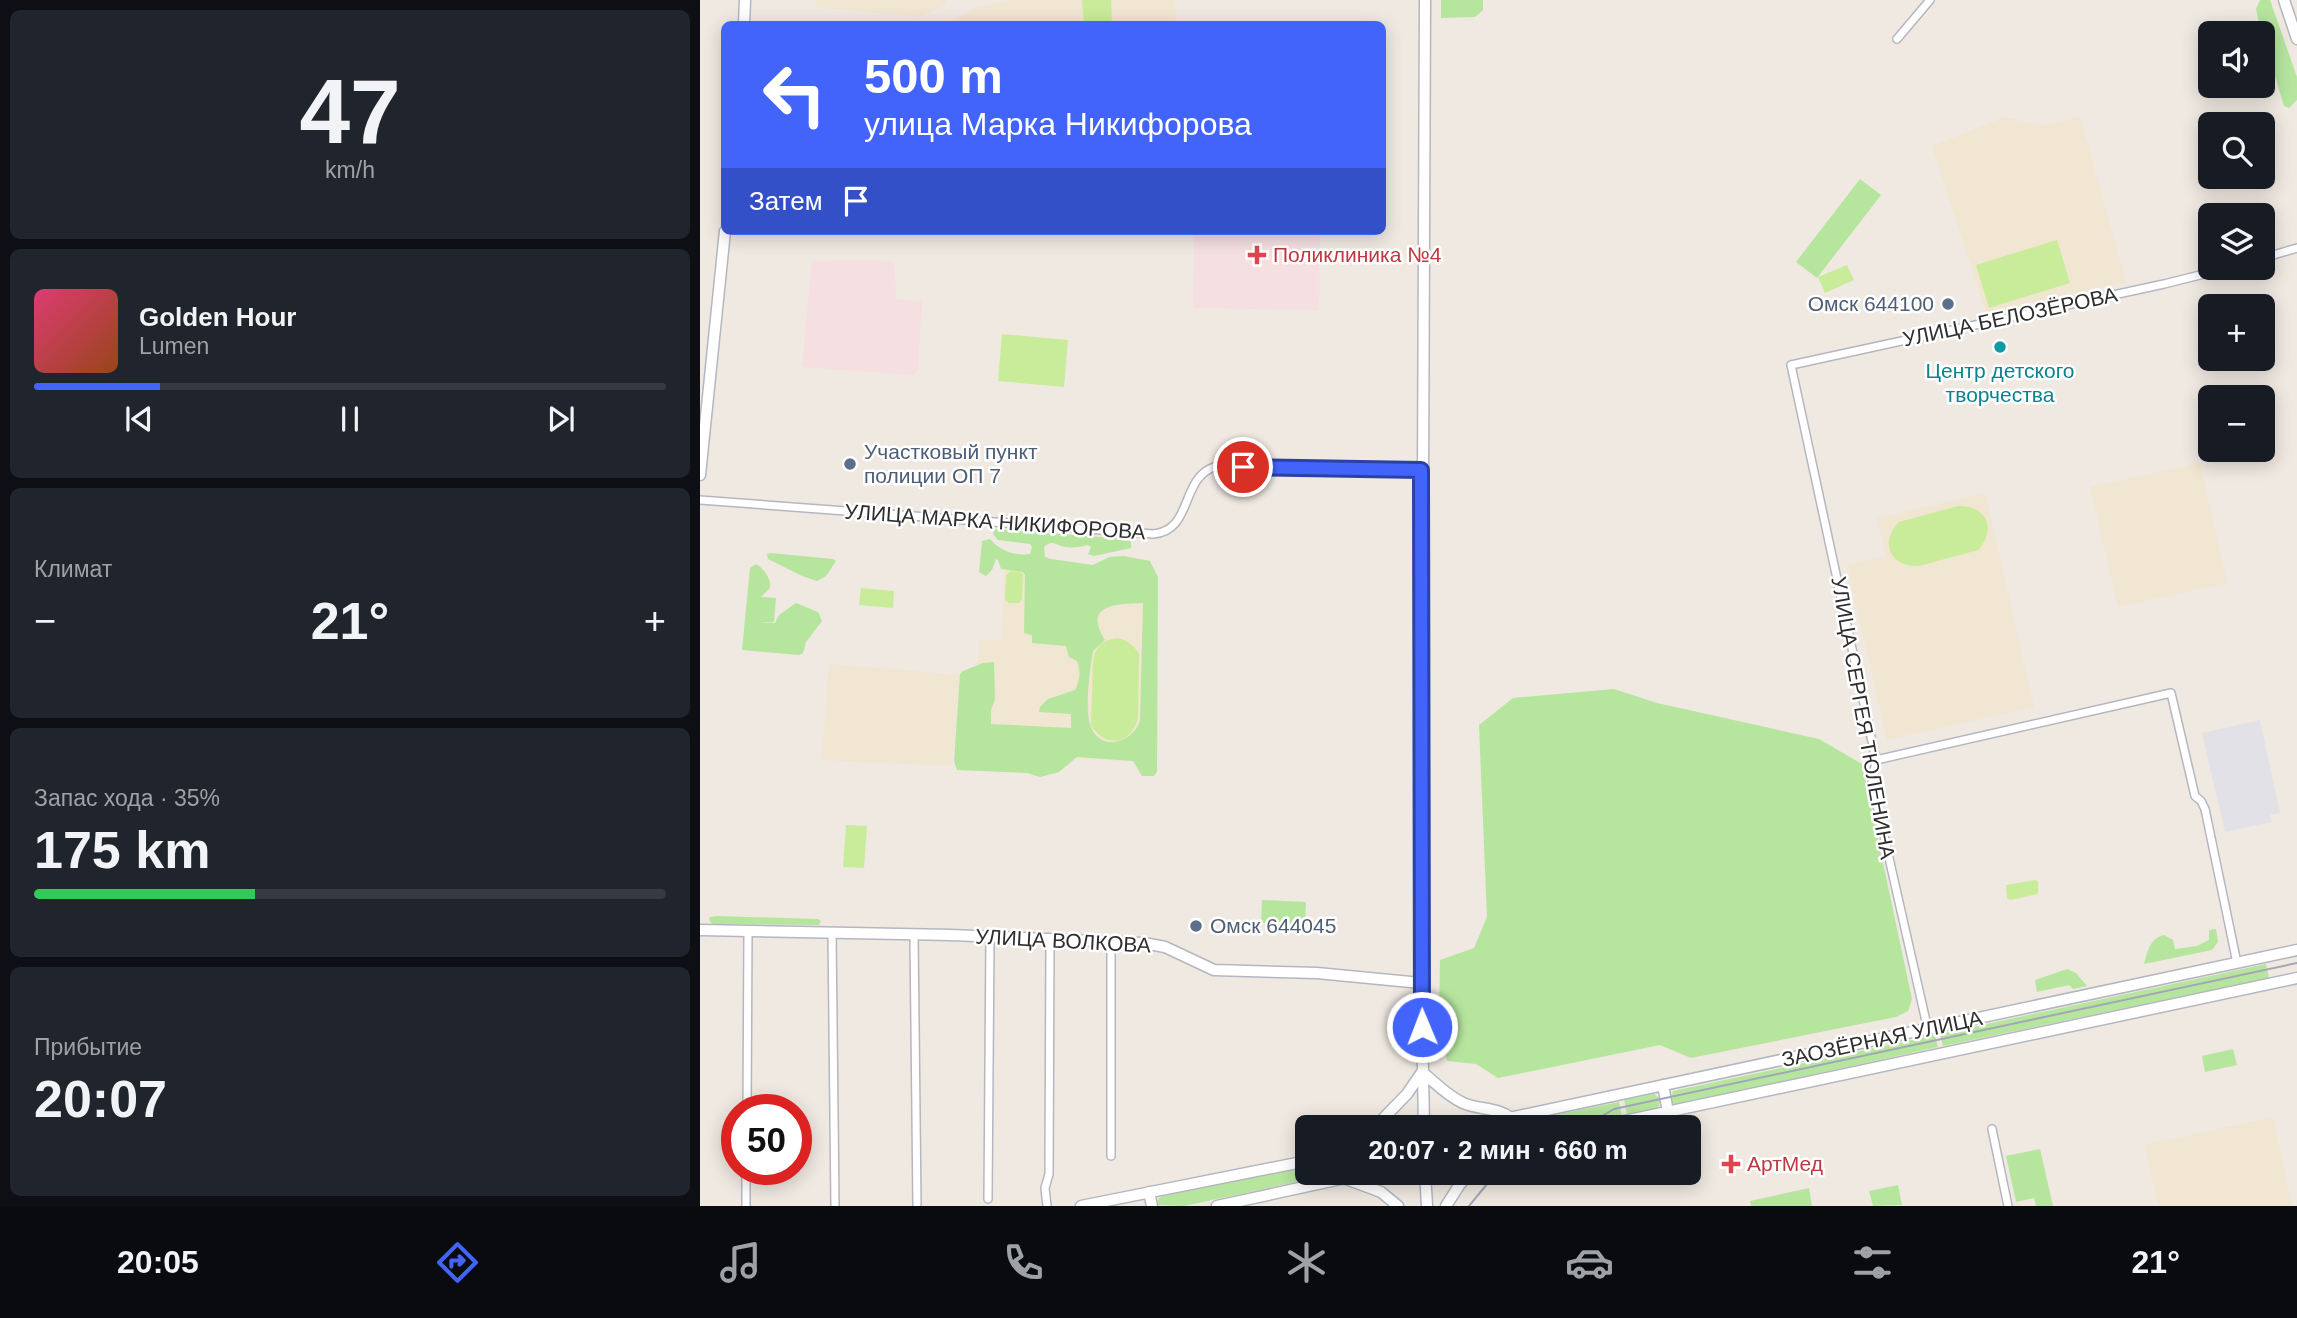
<!DOCTYPE html>
<html lang="ru">
<meta charset="utf-8">
<style>
:root{--surface:#171b24;--page:#20242c;--text:#f1f3f6;--muted:#9ea1a6;--line:#363941;--accent:#4264fb}
body{margin:0;font-family:Arial,sans-serif;background:var(--page);color:var(--text);height:100vh;display:flex;flex-direction:column;font-size:26px;white-space:nowrap}
*{box-sizing:border-box;margin:0}
p{font-size:23px;color:var(--muted)}
.icon{flex:none;width:38px;height:38px;fill:none;stroke:currentColor;stroke-width:2;stroke-linecap:round;stroke-linejoin:round}
.map{position:relative;flex:1;overflow:hidden}
.panel{display:flex;flex-direction:column;gap:10px;padding:10px;background:#0d0f14;width:700px}
.panel>*{flex:none}
.hud{position:absolute;left:21px;top:21px;width:665px;height:214px;border-radius:10px;box-shadow:0 4px 18px #0003;background:#4264fb;color:#fff;overflow:hidden}
.tools{position:absolute;left:1498px;top:21px;display:grid;gap:14px}
.tools a{display:grid;place-items:center;width:77px;height:77px;border-radius:10px;background:var(--surface);box-shadow:0 4px 18px #0003;font-size:35px}
.speed{position:absolute;left:21px;top:1094px;display:flex;gap:14px;font-size:35px;font-weight:700;text-align:center}
.speed>*{display:grid;place-content:center;width:91px;height:91px;border-radius:50%;background:var(--surface);box-shadow:0 4px 18px #0003;line-height:1}
.speed .limit{border:10px solid #d22;background:#fff;color:#111}
.pin{position:absolute;display:grid;place-items:center;width:60px;height:60px;color:#fff;margin:-30px;border:4px solid #fff;border-radius:50%;box-shadow:0 2px 7px #0007}
.me{position:absolute;width:77px;margin:-38px;rotate:359deg;stroke-linejoin:round;filter:drop-shadow(0 0 5px #0008)}
.turn{display:flex;align-items:center;gap:24px;height:147px;padding:0 28px;font-size:32px}
.turn .icon{width:91px;height:91px;stroke-width:2.5}
.turn b{display:block;font-size:49px;line-height:60px}
.then{display:flex;align-items:center;height:66px;padding:0 28px;background:#0003;gap:14px;font-size:26px}
.big{font-size:52px;font-weight:700;line-height:1.1}
.panel .widget{flex:1;display:flex;flex-direction:column;justify-content:center;gap:10px;min-width:0;padding:0 24px;border-radius:10px;background:var(--page)}
.panel .dial{align-items:center;gap:0}
.dial b{font-size:91px;line-height:1}
.song{display:flex;align-items:center;gap:21px}
.cover{width:84px;height:84px;border-radius:10px;background:linear-gradient(135deg,hsl(340 70% 55%),hsl(20 70% 35%))}
.played{height:7px;border-radius:4px;background:linear-gradient(90deg,var(--accent) 20%,var(--line) 20%)}
.keys{display:flex;justify-content:space-around;direction:ltr}
.heat{display:flex;justify-content:space-between;align-items:center;font-size:38px;direction:ltr}
.charge{height:10px;border-radius:5px;background:linear-gradient(90deg,#34c759 35%,var(--line) 0)}
.trip{position:absolute;left:595px;top:1115px;width:406px;height:70px;border-radius:10px;background:var(--surface);box-shadow:0 4px 18px #0003;font-weight:700;line-height:70px;text-align:center}
.dock{display:flex;height:112px;justify-content:space-around;align-items:center;background:#090b0e;color:var(--muted)}
.dock .icon{width:49px;height:49px}
.dock .selected{color:var(--accent)}
.dock b{font-size:32px;color:var(--text)}
main{display:flex;flex:1;min-height:0}
.map>svg:first-child{display:block}
</style>
<main>
<section class="panel">
<div class="widget dial"><b>47</b><p>km/h</p></div>
<div class="widget">
<div class="song"><i class="cover"></i><div><b>Golden Hour</b><p>Lumen</p></div></div>
<div class="played"></div>
<div class="keys"><svg class="icon" aria-label="previous" viewBox="0 0 24 24"><path d="M18 5L8 12l10 7zM5 5v14"/></svg><svg class="icon" aria-label="pause" viewBox="0 0 24 24"><path d="M8 5v14M16 5v14"/></svg><svg class="icon" aria-label="next" viewBox="0 0 24 24"><path d="M6 5l10 7-10 7zM19 5v14"/></svg></div>
</div>
<div class="widget"><p>Климат</p>
<div class="heat"><a>−</a><b class="big">21°</b><a>+</a></div>
</div>
<div class="widget"><p>Запас хода · 35%</p><b class="big">175 km</b><div class="charge"></div></div>
<div class="widget"><p>Прибытие</p><b class="big">20:07</b></div>
</section>
<div class="map">
<svg width="1597" height="1206" viewBox="0 0 1597 1206">
<rect width="100%" height="100%" fill="#efe9e1"/>
<path fill="#e3e1e8" d="M1560,720L1580,813L1570,815L1572,822L1525,832L1502,733Z"/>
<path fill="#f0e6d1" d="M116,0H246V5L220,17L116,7Z
M309,0H475L476,24H246L276,8Z
M1305,117L1342,126L1380,117L1426,282L1286,313L1232,146Z
M1500,463L1527,583L1418,607L1390,487Z
M1285,493L1334,707L1187,740L1147,565L1186,556L1177,518Z
M305,559L454,576L448,763L268,751L280,640H301Z
M129,664L260,675L252,766L122,760Z
M1573,1117L1592,1206H1458L1445,1145Z"/>
<path fill="#f5dfe0" d="M494,231H620L619,310L493,308Z
M172,260L194,262L196,299L222,302L218,367L215,375L102,367L112,261Z"/>
<path fill="#b6e59e" fill-rule="evenodd" d="M741,0H783V10L775,17L741,18Z
M1560,0H1570L1597,77V100L1589,108L1584,106L1559,23L1556,9Z
M1160,179L1181,195L1117,278L1096,262Z
M295,529L426,539L431,542V548L394,556L388,554L391,547L388,545C381,547 372,548 365,547C356,545 352,539 344,547L345,557L351,559L393,565L409,557L424,556L450,561L458,577L457,772L454,776H442L433,761L377,757L359,772L340,777L327,773L257,770L254,761L260,674L263,671L283,663L294,662L295,699L291,710V724L371,728V714L339,712L340,707L348,699L375,690C380,679 381,672 377,661L369,657L366,646L332,643V635L324,633L325,575L323,572L301,569L298,560L296,559L292,570L286,576L279,572L282,541L290,539C300,551 315,556 330,554L332,547L330,544L298,540L293,534ZM443,603L440,721C433,742 401,753 391,727C384,711 390,668 393,651L405,640C382,604 417,604 443,603Z
M71,553L133,559L136,561L126,576L117,581L102,576L68,559L67,554Z
M56,564C64,569 71,578 70,588L61,597L76,598L74,622H58L75,623L79,615L96,603L118,612L122,621L106,642L103,653L99,655L42,650L50,568Z
M914,689L957,703L1119,739L1162,764L1212,999L1208,1011L1196,1017L991,1058L960,1045L798,1078L776,1064L747,1061L739,1023L740,960L774,948L787,917L779,725L813,698Z
M562,900L606,902L605,925L561,923Z
M17,916L118,919L121,921L119,925L12,924L9,920L10,917Z
M1516,929L1518,942L1512,950L1444,964C1448,951 1449,939 1464,935L1473,940L1475,949L1497,946L1509,940V930Z
M1566,964L1569,978L1243,1046L1240,1034Z
M1367,969L1376,973L1387,986L1373,989L1369,985L1337,992L1335,980Z
M1235,1035L1238,1047L975,1105L970,1100L973,1091Z
M1533,1049L1537,1065L1505,1072L1502,1056Z
M954,1094L960,1099L959,1106L957,1108L927,1115L924,1100Z
M919,1102L922,1116L867,1127H814L849,1116Z
M1340,1149L1353,1206H1336L1334,1198L1316,1202L1306,1156Z
M607,1167V1172L631,1173L615,1178L484,1206L456,1205L459,1198L463,1196Z
M1198,1185L1202,1205L1173,1206L1169,1191Z
M1109,1188L1112,1206H1051L1050,1201Z"/>
<path fill="#c9ec9a" d="M382,0H411L412,24H384Z
M1357,240L1370,283L1289,308L1276,265Z
M1147,265L1154,280L1125,293L1118,277Z
M302,334L368,340L364,387L298,381Z
M1258,506C1287,505 1297,530 1278,550L1219,566C1190,567 1179,543 1199,522Z
M311,571L320,572L323,574L322,599L319,603H309L305,600L306,575Z
M161,588L194,591L193,608L159,605Z
M418,638C428,641 434,645 439,654L438,718C431,745 406,749 391,725L393,661C396,646 403,640 418,638Z
M146,825L167,826L164,868L143,867Z
M1336,880L1338,882V894L1310,900L1307,898L1306,885Z"/>
<g fill="none" stroke-linecap="round" stroke-linejoin="round">
<defs>
<path id="street" d="M1197,39L1230,0
M1563,258L1597,248
M0,500L453,534C493,531 480,479 514,467L721,470
M1176,760L1471,693L1495,796L1501,801L1505,809L1537,963
M132,932L135,1206
M214,934L217,1206
M1228,1030L1172,783L1176,760L1091,365L1464,284L1528,268
M47,1110L48,932
M1292,1129L1308,1206
M411,1156V940
M288,1199L290,936
M46,1206V1169
M347,1206L345,1188L349,1174L350,938"/>
<path id="secondary" d="M1584,0L1597,39
M44,24L45,0
M0,475L25,231
M0,930L251,935L444,943L465,947L514,970L617,973L721,983
M722,1072C736,1083 746,1095 763,1103C779,1110 797,1107 811,1118
M963,1085L968,1112
M675,1127L707,1094L722,1072
M724,1127L721,958L725,0
M767,1127L1597,950
M896,1127L1597,978
M725,1172L727,1206
M646,1179L681,1192L698,1206
M449,1192L452,1206
M381,1206L607,1161
M517,1206L673,1172
M746,1206L760,1184L771,1172"/>
</defs>
<use href="#street" stroke="#b4b7c1" stroke-width="10"/>
<use href="#secondary" stroke="#b4b7c1" stroke-width="13"/>
<use href="#street" stroke="#fff" stroke-width="7"/>
<use href="#secondary" stroke="#fff" stroke-width="10"/>
<path stroke="#a3a6b8" stroke-width="2" d="M895,1127L902,1116L914,1109L1597,963
M769,1206L797,1172"/>
</g>
<g fill="none" stroke-linecap="round" stroke-linejoin="round">
<defs>
<path id="route" d="M543,467L721,470L722,1027"/>
</defs>
<use href="#route" stroke="#2b41a3" stroke-width="18"/>
<use href="#route" stroke="#4264fb" stroke-width="12"/>
</g>
<g fill="#e0444e" stroke="#fff" stroke-width="2.5">
<path d="M553.5 244.5h7v7h7v7h-7v7h-7v-7h-7v-7h7z"/>
<path d="M1027.5 1153.5h7v7h7v7h-7v7h-7v-7h-7v-7h7z"/>
</g>
<g fill="#5c6f8a" stroke="#fff" stroke-width="2.5">
<circle cx="1248" cy="304" r="7"/>
<circle cx="150" cy="464" r="7"/>
<circle cx="496" cy="926" r="7"/>
</g>
<circle fill="#0f9aa8" stroke="#fff" stroke-width="2.5" cx="1300" cy="347" r="7"/>
<g text-anchor="middle" stroke-width="5" stroke-linejoin="round" paint-order="stroke">
<g font-size="21" fill="#be3a42" stroke="#fff" text-anchor="start">
<text x="573" y="262">Поликлиника №4</text>
<text x="1047" y="1171">АртМед</text>
</g>
<g font-size="21" fill="#4e5e75" stroke="#fff" text-anchor="start">
<text x="1234" y="311" text-anchor="end">Омск 644100</text>
<text x="164" y="459">Участковый пункт<tspan x="164" dy="24">полиции ОП 7</tspan></text>
<text x="510" y="933">Омск 644045</text>
</g>
<g font-size="21" fill="#2e2e2e" stroke="#fff">
<text transform="translate(1310 317) rotate(-12)" y="7">УЛИЦА БЕЛОЗЁРОВА</text>
<text transform="translate(295 522) rotate(4)" y="7">УЛИЦА МАРКА НИКИФОРОВА</text>
<text transform="translate(1163 718) rotate(80)" y="7">УЛИЦА СЕРГЕЯ ТЮЛЕНИНА</text>
<text transform="translate(363 941) rotate(3)" y="7">УЛИЦА ВОЛКОВА</text>
<text transform="translate(1182 1039) rotate(-12)" y="7">ЗАОЗЁРНАЯ УЛИЦА</text>
</g>
<g font-size="21" fill="#0d838f" stroke="#fff">
<text x="1300" y="378">Центр детского<tspan x="1300" dy="24">творчества</tspan></text>
</g>
</g>
</svg>
<div class="tools">
<a><svg class="icon" aria-label="sound" viewBox="0 0 24 24"><path d="M4 9h4l5-4v14l-5-4H4zM17 9q2 3 0 6"/></svg></a>
<a><svg class="icon" aria-label="search" viewBox="0 0 24 24"><circle cx="10" cy="10" r="6"/><path d="M15 15l6 6"/></svg></a>
<a><svg class="icon" aria-label="layers" viewBox="0 0 24 24"><path d="M12 4l9 5-9 5-9-5zM3 14l9 5 9-5"/></svg></a>
<a>+</a>
<a>−</a>
</div>
<div class="speed"><div class="limit">50</div></div>
<div class="pin" style="left:543px;top:467px;background:#d93025"><svg class="icon" aria-label="arrive" viewBox="0 0 24 24"><path d="M6 21V4h12l-3 4 3 4H6"/></svg></div>
<svg class="me" style="left:722px;top:1027px" viewBox="-20 -20 40 40"><circle r="17" fill="#4264fb" stroke="#fff" stroke-width="3"/><path d="M0-11L8 9 0 5-8 9z" fill="#fff"/></svg>
<div class="trip">20:07 · 2 мин · 660 m</div>
<div class="hud">
<div class="turn"><svg class="icon" aria-label="left" viewBox="0 0 24 24"><path d="M17 20v-9H6M10 6l-5 5 5 5"/></svg><div><b>500 m</b>улица Марка Никифорова</div></div>
<div class="then">Затем<svg class="icon" aria-label="arrive" viewBox="0 0 24 24"><path d="M6 21V4h12l-3 4 3 4H6"/></svg></div>
</div>
</div>
</main>
<nav class="dock">
<b>20:05</b>
<svg class="icon selected" aria-label="directions" viewBox="0 0 24 24"><path d="M12 3l9 9-9 9-9-9zM9 14v-3h6M13 9l2 2-2 2"/></svg>
<svg class="icon" aria-label="music" viewBox="0 0 24 24"><path d="M9 18V5l10-2v13"/><circle cx="6" cy="18" r="3"/><circle cx="16" cy="16" r="3"/></svg>
<svg class="icon" aria-label="phone" viewBox="0 0 24 24"><path d="M5 4h4l2 5-3 2q2 4 5 5l2-3 5 2v4C11 20 4 13 5 4z"/></svg>
<svg class="icon" aria-label="climate" viewBox="0 0 24 24"><path d="M12 3v18M4 7l16 10M4 17L20 7"/></svg>
<svg class="icon" aria-label="car" viewBox="0 0 24 24"><path d="M5 17H2v-5l4-1 3-4h7l3 4 3 1v5h-3M9 17h6M6 11h13"/><circle cx="7" cy="17" r="2"/><circle cx="17" cy="17" r="2"/></svg>
<svg class="icon" aria-label="filters" viewBox="0 0 24 24"><path d="M4 7h16M4 17h16"/><circle cx="9" cy="7" r="2"/><circle cx="15" cy="17" r="2"/></svg>
<b>21°</b>
</nav>
